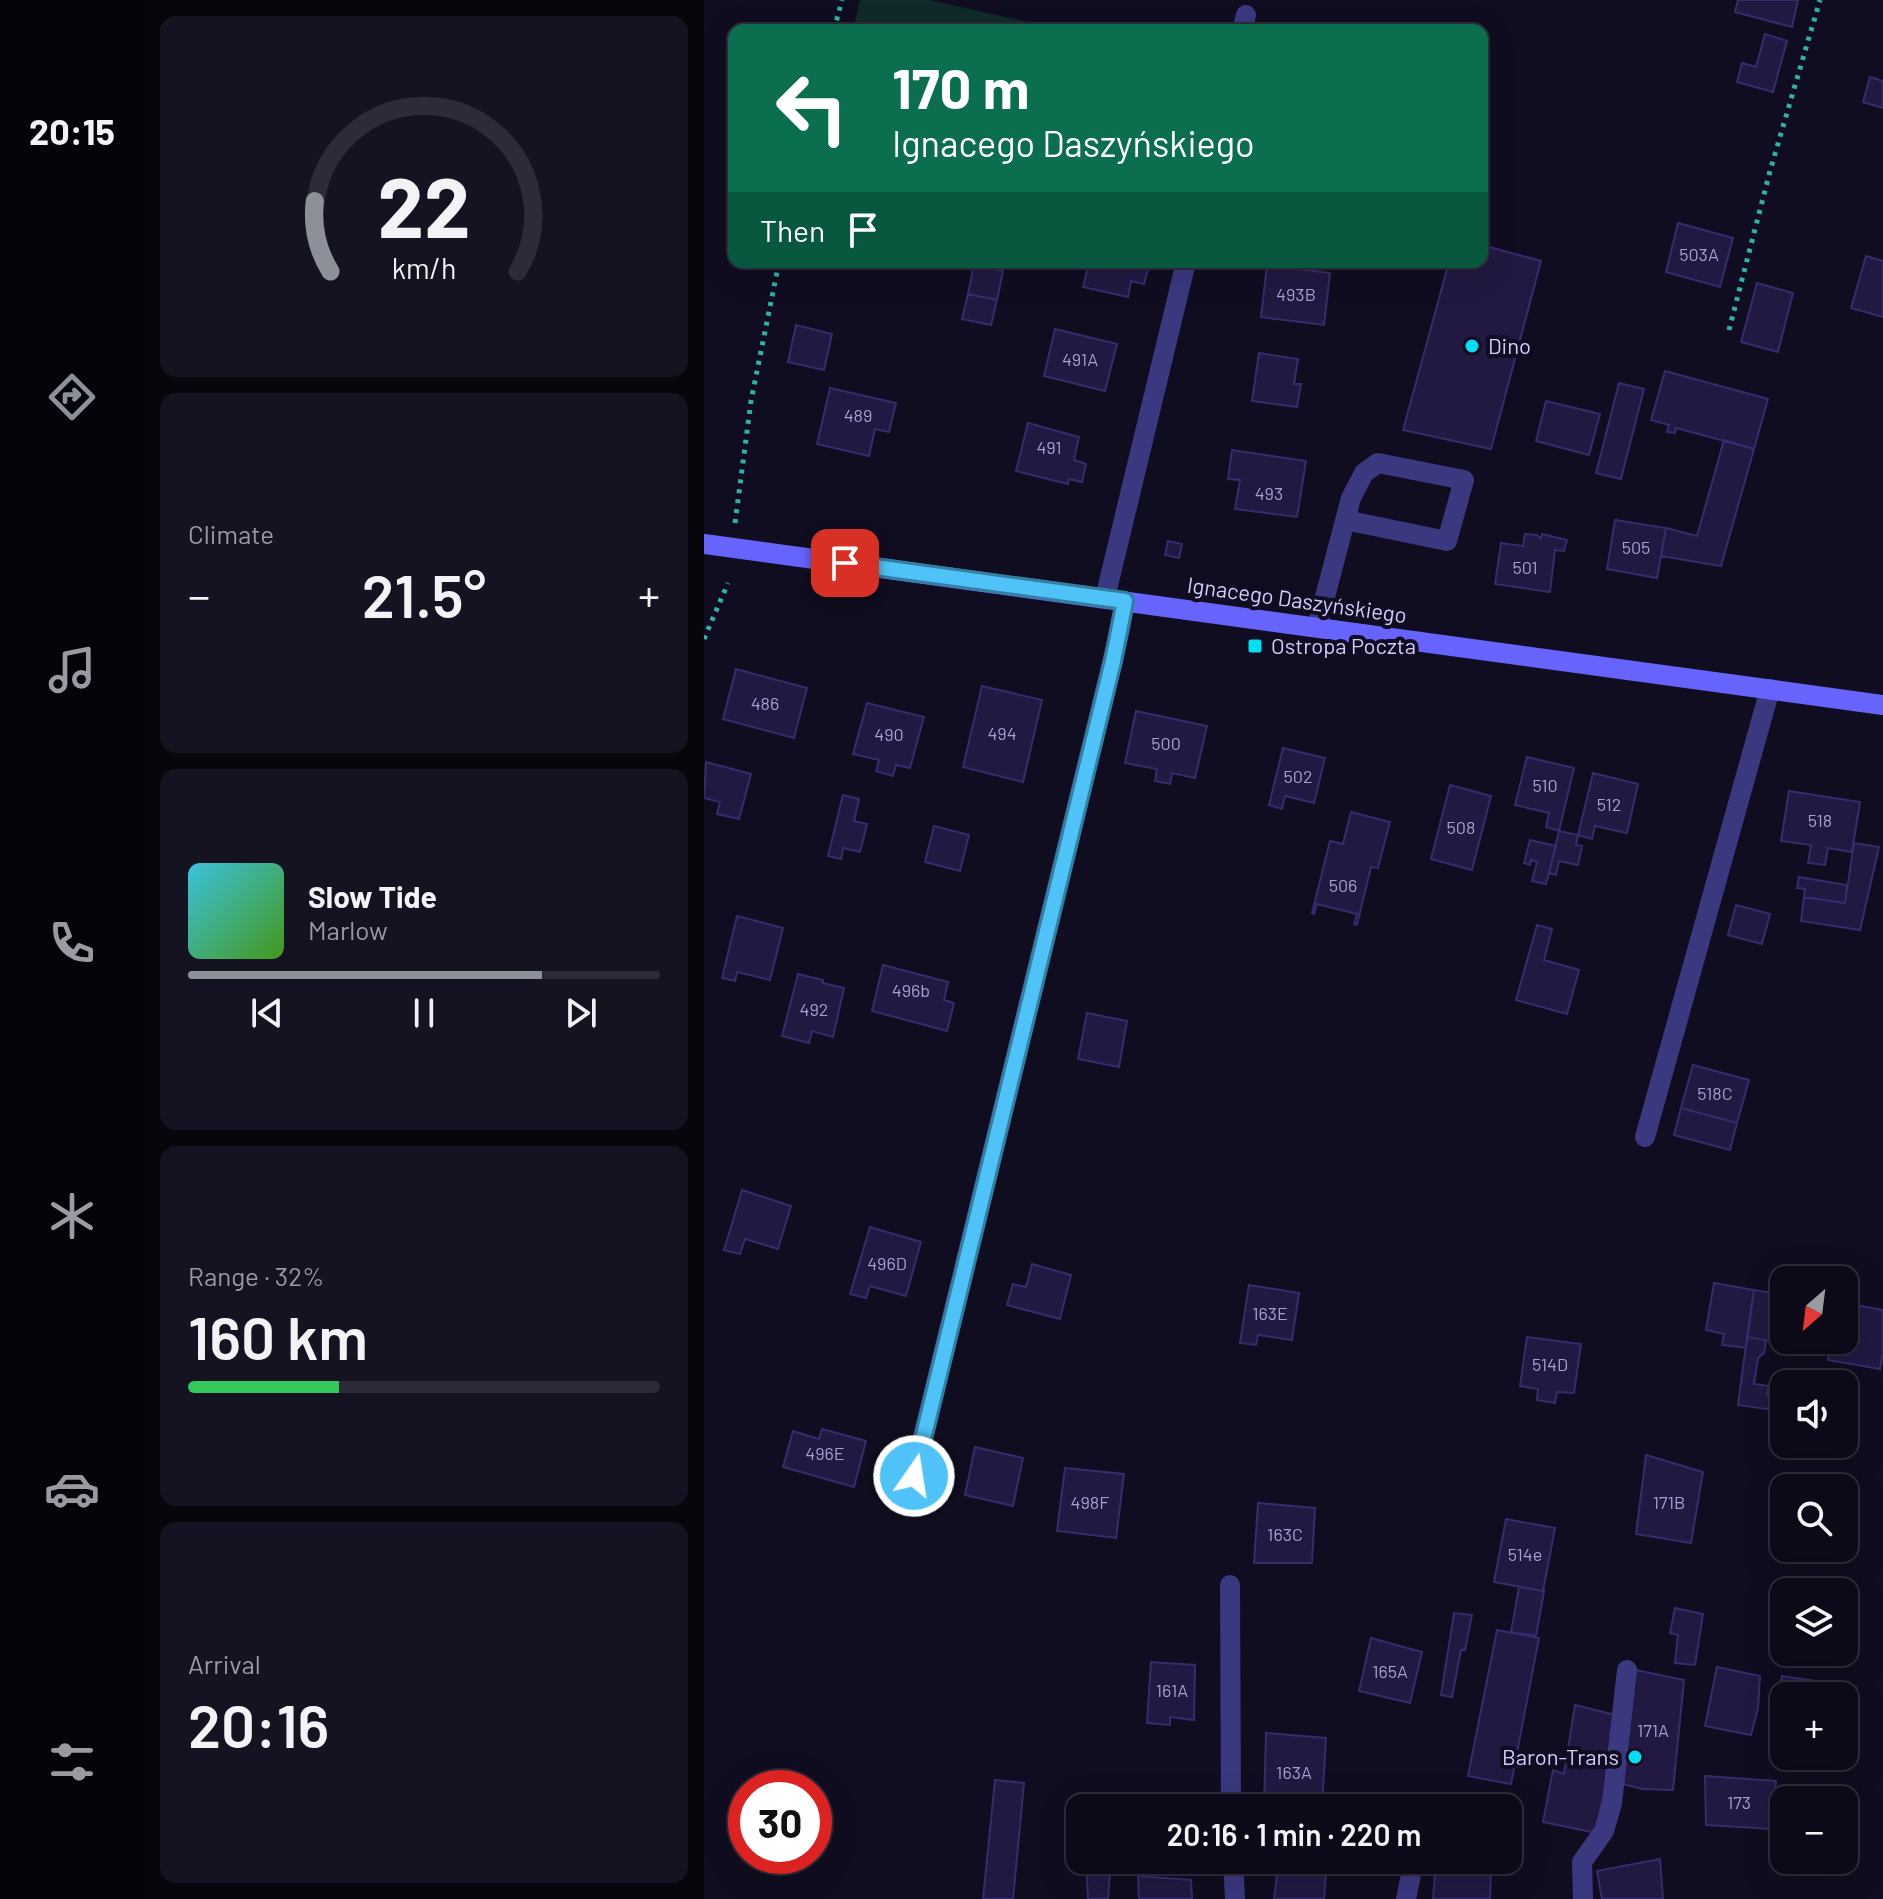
<!DOCTYPE html>
<meta charset="utf-8">
<style>
:root{--surface:#0c0a18;--page:#151321;--text:#f1f3f6;--muted:#9a9aa2;--line:#2c2b37;--accent:#8c9099}
body{margin:0;font-family:Barlow,sans-serif;background:var(--page);color:var(--text);height:100vh;display:flex;flex-direction:column;font-size:30px;white-space:nowrap}
*{box-sizing:border-box;margin:0}
p{font-size:26px;color:var(--muted)}
.icon{flex:none;width:44px;height:44px;fill:none;stroke:currentColor;stroke-width:2;stroke-linecap:round;stroke-linejoin:round}
.map{position:relative;flex:1;overflow:hidden}
.details{display:flex;flex-direction:column;gap:16px;padding:16px;background:#07060d;width:560px}
.details>*{flex:none}
.hud{position:absolute;left:24px;top:24px;width:760px;height:244px;border-radius:16px;box-shadow:0 8px 32px #0002,0 0 0 2px var(--line);background:#0b6e4f;color:#fff;overflow:hidden}
.needle{width:52px;rotate:208deg}
.tools{position:absolute;left:1066px;top:1266px;display:grid;gap:16px}
.tools a{display:grid;place-items:center;width:88px;height:88px;border-radius:16px;background:var(--surface);box-shadow:0 8px 32px #0002,0 0 0 2px var(--line);font-size:40px}
.speed{position:absolute;left:24px;top:1770px;display:flex;gap:16px;font-size:40px;font-weight:700;text-align:center}
.speed>*{display:grid;place-content:center;width:104px;height:104px;border-radius:50%;background:var(--surface);box-shadow:0 8px 32px #0002,0 0 0 2px var(--line);line-height:1}
.speed .limit{border:12px solid #d22;background:#fff;color:#111}
.pin{position:absolute;display:grid;place-items:center;width:68px;height:68px;color:#fff;margin:-34px;border-radius:16px;box-shadow:0 4px 12px #0006}
.me{position:absolute;width:88px;margin:-44px;rotate:13deg;stroke-linejoin:round;filter:drop-shadow(0 0 6px #0008)}
.turn{display:flex;align-items:center;gap:28px;height:168px;padding:0 32px;font-size:36px}
.turn .icon{width:104px;height:104px;stroke-width:2.5}
.turn b{display:block;font-size:56px;line-height:68px}
.then{display:flex;align-items:center;height:76px;padding:0 32px;background:#0003;gap:16px;font-size:30px}
.big{font-size:60px;font-weight:600;line-height:1.1}
.details .tile{flex:1;display:flex;flex-direction:column;justify-content:center;gap:12px;min-width:0;padding:0 28px;border-radius:16px;background:var(--page)}
.details .dial{align-items:center;gap:0}
.dial svg{height:208px;overflow:visible;fill:none;stroke:var(--line);stroke-width:7;stroke-linecap:round;text-anchor:middle}
.dial text{fill:var(--text);stroke:none}
.song{display:flex;align-items:center;gap:24px}
.cover{width:96px;height:96px;border-radius:12px;background:linear-gradient(135deg,hsl(190 70% 55%),hsl(100 70% 35%))}
.played{height:8px;border-radius:4px;background:linear-gradient(90deg,var(--accent) 75%,var(--line) 75%)}
.keys{display:flex;justify-content:space-around;direction:ltr}
.heat{display:flex;justify-content:space-between;align-items:center;font-size:44px;direction:ltr}
.charge{height:12px;border-radius:6px;background:linear-gradient(90deg,#34c759 32%,var(--line) 0)}
.trip{position:absolute;left:362px;top:1794px;width:456px;height:80px;border-radius:16px;background:var(--surface);box-shadow:0 8px 32px #0002,0 0 0 2px var(--line);font-weight:600;line-height:80px;text-align:center}
main{display:flex;flex:1;min-height:0}
.tabs{display:flex;flex-direction:column;width:144px;justify-content:space-around;align-items:center;background:#05040a;color:var(--muted)}
.tabs .icon{width:56px;height:56px}
.tabs .current{color:var(--accent)}
.tabs b{font-size:36px;color:var(--text)}
.map>svg:first-child{display:block}
</style>
<main>
<nav class="tabs">
<b>20:15</b>
<svg class="icon current" aria-label="directions" viewBox="0 0 24 24"><path d="M12 3l9 9-9 9-9-9zM9 14v-3h6M13 9l2 2-2 2"/></svg>
<svg class="icon" aria-label="music" viewBox="0 0 24 24"><path d="M9 18V5l10-2v13"/><circle cx="6" cy="18" r="3"/><circle cx="16" cy="16" r="3"/></svg>
<svg class="icon" aria-label="phone" viewBox="0 0 24 24"><path d="M5 4h4l2 5-3 2q2 4 5 5l2-3 5 2v4C11 20 4 13 5 4z"/></svg>
<svg class="icon" aria-label="climate" viewBox="0 0 24 24"><path d="M12 3v18M4 7l16 10M4 17L20 7"/></svg>
<svg class="icon" aria-label="car" viewBox="0 0 24 24"><path d="M5 17H2v-5l4-1 3-4h7l3 4 3 1v5h-3M9 17h6M6 11h13"/><circle cx="7" cy="17" r="2"/><circle cx="17" cy="17" r="2"/></svg>
<svg class="icon" aria-label="filters" viewBox="0 0 24 24"><path d="M4 7h16M4 17h16"/><circle cx="9" cy="7" r="2"/><circle cx="15" cy="17" r="2"/></svg>
</nav>
<section class="details">
<div class="tile dial"><svg viewBox="0 0 100 80">
<path d="M14 69A42 42 0 1 1 86 69"/>
<path d="M14 69A42 42 0 0 1 8 42" stroke="#8c9099"/>
<text x="50" y="56" font-size="32" font-weight="700">22</text>
<text x="50" y="72" font-size="11">km/h</text>
</svg></div>
<div class="tile"><p>Climate</p>
<div class="heat"><a>−</a><b class="big">21.5°</b><a>+</a></div>
</div>
<div class="tile">
<div class="song"><i class="cover"></i><div><b>Slow Tide</b><p>Marlow</p></div></div>
<div class="played"></div>
<div class="keys"><svg class="icon" aria-label="previous" viewBox="0 0 24 24"><path d="M18 5L8 12l10 7zM5 5v14"/></svg><svg class="icon" aria-label="pause" viewBox="0 0 24 24"><path d="M8 5v14M16 5v14"/></svg><svg class="icon" aria-label="next" viewBox="0 0 24 24"><path d="M6 5l10 7-10 7zM19 5v14"/></svg></div>
</div>
<div class="tile"><p>Range · 32%</p><b class="big">160 km</b><div class="charge"></div></div>
<div class="tile"><p>Arrival</p><b class="big">20:16</b></div>
</section>
<div class="map">
<svg width="1179" height="1899" viewBox="0 0 1179 1899">
<rect width="100%" height="100%" fill="#100d20"/>
<path fill="#102a29" d="M156,0H225L324,22L322,30H149Z"/>
<path fill="#211941" stroke="#382b6d" stroke-width="2" d="M1034,0H1094L1088,27L1031,12Z
M1061,34L1083,41L1069,92L1033,82L1038,63L1052,67Z
M1166,77L1179,81V108L1159,102Z
M974,223L1029,238L1016,287L962,272Z
M778,245L837,261L787,449L699,430L745,262H778Z
M1162,256L1179,261V317L1147,308Z
M385,262H446L440,284L427,281L424,297L379,287Z
M270,264L299,271L293,300L264,294Z
M563,265L626,273L620,325L557,317Z
M1053,283L1089,293L1074,352L1037,342Z
M264,294L293,300L287,325L258,319Z
M92,325L128,334L120,370L84,362Z
M351,329L413,344L401,391L340,376Z
M555,353L594,359L590,384H597L593,407L548,401Z
M961,371L1064,399L1050,449L972,428L971,433L963,432L965,425L947,420Z
M915,383L940,389L917,479L892,473Z
M126,388L192,403L185,432L171,429L165,456L113,444Z
M842,401L896,414L885,455L832,441Z
M324,423L375,437L370,460L382,464L378,482L365,479L364,484L312,471Z
M1020,440L1050,449L1017,566L957,556L962,528L993,536Z
M528,450L602,461L593,517L531,509L536,480L524,479Z
M911,520L962,528L953,578L903,569Z
M821,534L833,535L837,539L838,534L863,540L860,551L851,550L846,592L791,584L797,543L819,546Z
M464,541L478,544L475,558L461,555Z
M32,669L103,688L90,738L19,719Z
M278,686L338,700L319,782L259,767Z
M163,703L220,717L206,768L192,765L189,776L172,771L175,760L149,754Z
M432,711L503,726L491,778L468,773L466,784L451,781L453,769L421,763Z
M579,748L621,758L610,803L581,796L578,809L565,805Z
M823,757L870,768L855,831L842,827L845,813L811,805Z
M2,762L47,774L35,819L13,814L16,802L0,798Z
M889,773L934,784L923,833L891,826L888,839L874,835Z
M746,785L787,796L768,870L727,859Z
M1085,791L1156,802L1148,852L1124,848L1121,865L1104,863L1107,845L1077,841Z
M139,795L155,799L150,821L163,824L156,852L139,848L137,859L124,856Z
M647,812L686,822L674,868L667,867L653,925L650,924L653,914L613,904L610,914L608,913L626,841L639,844Z
M230,826L265,835L256,871L221,862Z
M855,831L874,835L872,845L878,846L874,865L855,861L852,875L845,873Z
M826,840L852,846L842,884L828,881L833,862L827,860L826,865L820,863Z
M1150,843L1175,847L1156,930L1097,921L1100,897L1141,903Z
M1095,877L1143,885L1141,903L1100,897L1101,889L1093,888Z
M1032,905L1066,914L1058,944L1024,935Z
M33,916L79,928L66,980L33,972L31,981L18,978Z
M833,925L848,929L840,960L875,970L863,1014L812,1000Z
M179,965L244,982L240,1000L250,1003L243,1031L168,1011Z
M94,974L119,980V983L140,988L129,1037L108,1031L105,1043L78,1036Z
M383,1013L423,1021L415,1067L374,1059Z
M989,1065L1045,1080L1033,1123L977,1108Z
M977,1108L1033,1123L1026,1150L970,1135Z
M38,1190L87,1206L74,1249L41,1239L36,1254L20,1250Z
M166,1227L217,1242L202,1296L166,1286L162,1298L146,1294Z
M328,1264L367,1275L356,1319L303,1305L309,1284L322,1287Z
M1010,1283L1050,1290L1042,1348L1018,1345L1020,1334L1002,1330Z
M545,1285L595,1293L588,1340L554,1335L552,1345L536,1343Z
M1050,1290L1080,1295V1340H1092L1091,1345L1043,1337Z
M1140,1303L1179,1310V1352L1176,1369L1124,1360L1127,1340H1140Z
M823,1337L877,1344L870,1393L853,1392L851,1403L833,1400L834,1389L816,1386Z
M1043,1337L1062,1340L1060,1353L1054,1358L1050,1384L1065,1386L1063,1395L1072,1397L1069,1410L1034,1405Z
M118,1429L162,1441L150,1487L79,1467L89,1431L115,1439Z
M271,1447L319,1458L309,1506L261,1495Z
M942,1455L999,1472L987,1543L932,1534Z
M361,1468L420,1474L412,1538L353,1531Z
M554,1503L611,1508L608,1563H550Z
M802,1519L851,1528L839,1591L790,1582Z
M815,1587L840,1591L832,1636L807,1632Z
M971,1608L999,1614L991,1665L971,1663L974,1635L966,1633Z
M750,1613L768,1615L761,1650H757L748,1697L737,1695Z
M793,1630L835,1638L807,1784L764,1776Z
M667,1638L718,1652L706,1703L655,1691Z
M447,1662L491,1665L490,1720L466,1717V1725L443,1723Z
M1013,1667L1056,1676L1054,1708L1047,1735L1001,1726Z
M932,1670L980,1680L969,1790L938,1789L915,1783Z
M1078,1676L1152,1687L1143,1744H1140V1696H1080V1716L1071,1714Z
M871,1705L915,1716L892,1833L839,1822L849,1770L860,1774Z
M562,1733L622,1738L618,1808H560Z
M1001,1776L1072,1781L1067,1829L1002,1825Z
M291,1780L320,1783L309,1899H279Z
M956,1859L959,1899H898L893,1871Z
M382,1860H407L404,1899H384Z
M575,1860H623L620,1899H570Z
M732,1861L787,1868L786,1899H729Z
M434,1876L487,1880L488,1899H435Z"/>
<g fill="none" stroke-linecap="round" stroke-linejoin="round">
<path stroke="#2eb1a8" stroke-width="5" stroke-dasharray="4 6" stroke-linecap="butt" d="M130,30L138,0
M1025,330L1066,171L1116,0
M31,523L47,401L75,262
M0,639L24,583"/>
<path stroke="#3a387f" stroke-width="20" d="M613,627L647,498L660,473L674,463L760,480L743,541L641,520
M879,1899L878,1862L900,1831L908,1803L923,1670"/>
<path stroke="#3a387f" stroke-width="20" d="M538,30L542,15
M401,598L482,262
M941,1137L1066,689
M202,1506L416,630L421,601
M526,1585L527,1808
M529,1860L531,1899
M702,1899L710,1860"/>
<path stroke="#6764fe" stroke-width="20" d="M0,544L1179,705"/>
</g>
<g fill="none" stroke-linecap="round" stroke-linejoin="round">
<defs>
<path id="route" d="M141,563L421,601L409,661L210,1476"/>
</defs>
<use href="#route" stroke="#337fa1" stroke-width="20"/>
<use href="#route" stroke="#4fc3f7" stroke-width="14"/>
</g>
<g fill="#01def6" stroke="#100d20" stroke-width="3">
<circle cx="768" cy="346" r="8"/>
<rect x="543" y="638" width="16" height="16" rx="4"/>
<circle cx="931" cy="1757" r="8"/>
</g>
<g text-anchor="middle" stroke-width="8" stroke-linejoin="round" paint-order="stroke">
<g font-size="18" fill="#a69fd0">
<text x="995" y="261">503A</text>
<text x="592" y="301">493B</text>
<text x="376" y="366">491A</text>
<text x="154" y="422">489</text>
<text x="345" y="454">491</text>
<text x="565" y="500">493</text>
<text x="932" y="554">505</text>
<text x="821" y="574">501</text>
<text x="61" y="710">486</text>
<text x="298" y="740">494</text>
<text x="185" y="741">490</text>
<text x="462" y="750">500</text>
<text x="594" y="783">502</text>
<text x="841" y="792">510</text>
<text x="905" y="811">512</text>
<text x="1116" y="827">518</text>
<text x="757" y="834">508</text>
<text x="639" y="892">506</text>
<text x="207" y="997">496b</text>
<text x="110" y="1016">492</text>
<text x="1011" y="1100">518C</text>
<text x="183" y="1270">496D</text>
<text x="566" y="1320">163E</text>
<text x="846" y="1371">514D</text>
<text x="121" y="1460">496E</text>
<text x="386" y="1509">498F</text>
<text x="965" y="1509">171B</text>
<text x="581" y="1541">163C</text>
<text x="821" y="1561">514e</text>
<text x="686" y="1678">165A</text>
<text x="468" y="1697">161A</text>
<text x="949" y="1737">171A</text>
<text x="590" y="1779">163A</text>
<text x="1035" y="1809">173</text>
</g>
<g font-size="22" fill="#d2ccff" stroke="#100d20" text-anchor="start">
<text x="784" y="354">Dino</text>
<text x="567" y="654">Ostropa Poczta</text>
<text x="915" y="1765" text-anchor="end">Baron-Trans</text>
</g>
<g font-size="22" fill="#d2ccff" stroke="#100d20">
<text transform="translate(593 600) rotate(8)" y="8">Ignacego Daszyńskiego</text>
</g>
</g>
</svg>
<div class="tools">
<a><svg class="needle" viewBox="-14 -14 28 28"><path d="M0-13l5 13h-10z" fill="#e53935"/><path d="M0 13l5-13h-10z" fill="#9a9aa2"/></svg></a>
<a><svg class="icon" aria-label="sound" viewBox="0 0 24 24"><path d="M4 9h4l5-4v14l-5-4H4zM17 9q2 3 0 6"/></svg></a>
<a><svg class="icon" aria-label="search" viewBox="0 0 24 24"><circle cx="10" cy="10" r="6"/><path d="M15 15l6 6"/></svg></a>
<a><svg class="icon" aria-label="layers" viewBox="0 0 24 24"><path d="M12 4l9 5-9 5-9-5zM3 14l9 5 9-5"/></svg></a>
<a>+</a>
<a>−</a>
</div>
<div class="speed"><div class="limit">30</div></div>
<div class="pin" style="left:141px;top:563px;background:#d93025"><svg class="icon" aria-label="arrive" viewBox="0 0 24 24"><path d="M6 21V4h12l-3 4 3 4H6"/></svg></div>
<svg class="me" style="left:210px;top:1476px" viewBox="-20 -20 40 40"><circle r="17" fill="#4fc3f7" stroke="#fff" stroke-width="3"/><path d="M0-11L8 9 0 5-8 9z" fill="#fff"/></svg>
<div class="trip">20:16 · 1 min · 220 m</div>
<div class="hud">
<div class="turn"><svg class="icon" aria-label="left" viewBox="0 0 24 24"><path d="M17 20v-9H6M10 6l-5 5 5 5"/></svg><div><b>170 m</b>Ignacego Daszyńskiego</div></div>
<div class="then">Then<svg class="icon" aria-label="arrive" viewBox="0 0 24 24"><path d="M6 21V4h12l-3 4 3 4H6"/></svg></div>
</div>
</div>
</main>
